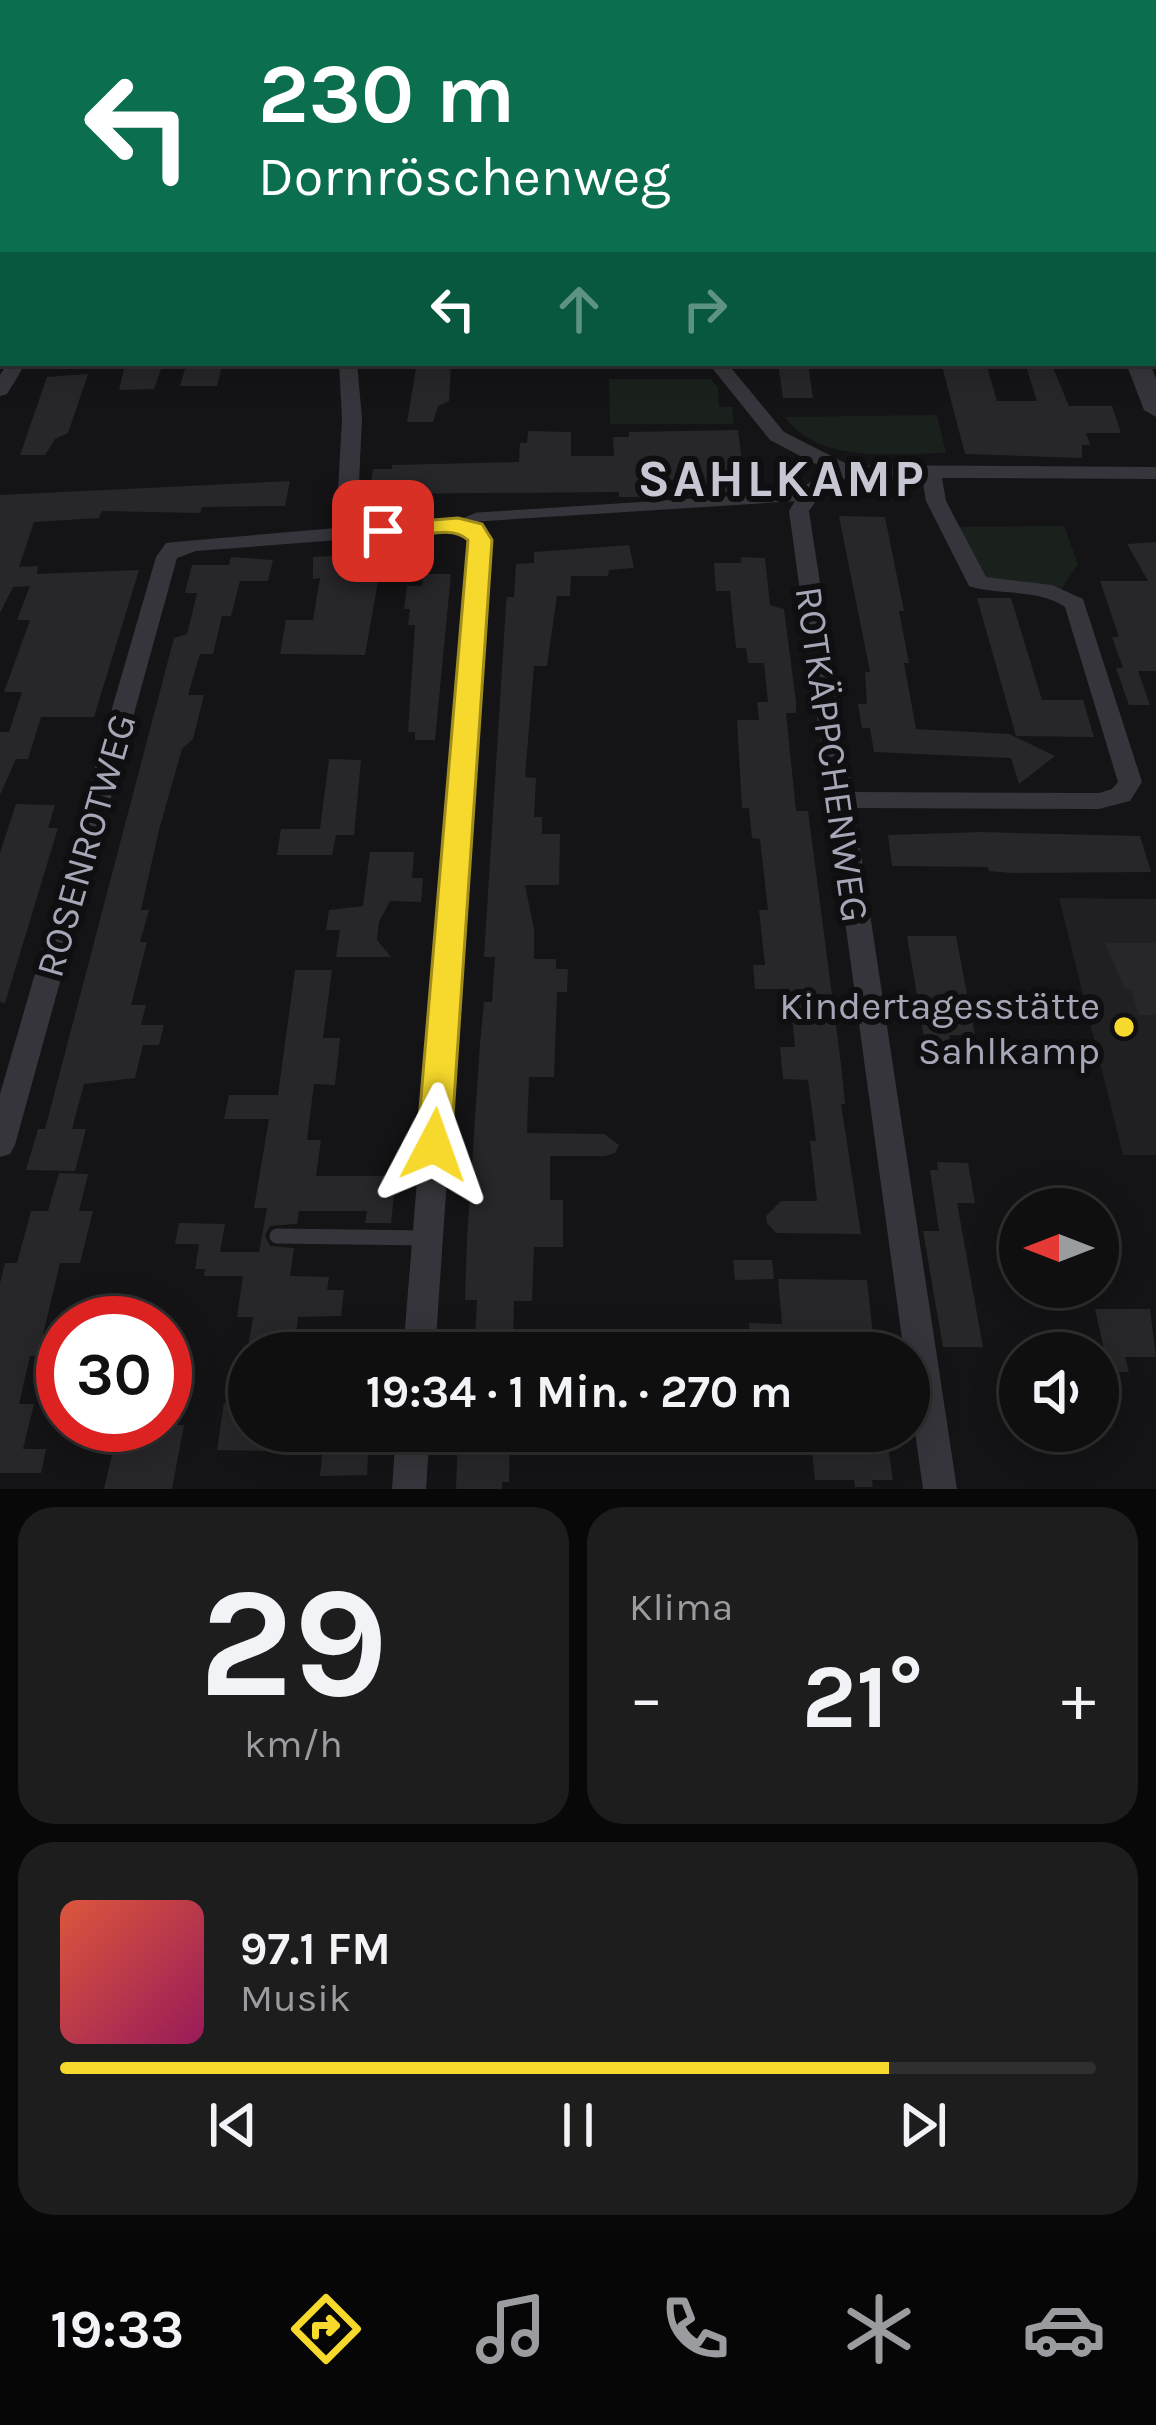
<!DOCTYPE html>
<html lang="de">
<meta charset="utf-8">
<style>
:root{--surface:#0f0f10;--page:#1d1d1e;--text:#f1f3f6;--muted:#9b9c9f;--line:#2f2f30;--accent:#f6d92c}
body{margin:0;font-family:Karla,sans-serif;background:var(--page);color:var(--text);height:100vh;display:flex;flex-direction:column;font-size:45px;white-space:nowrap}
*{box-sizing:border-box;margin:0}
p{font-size:39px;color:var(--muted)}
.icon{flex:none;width:66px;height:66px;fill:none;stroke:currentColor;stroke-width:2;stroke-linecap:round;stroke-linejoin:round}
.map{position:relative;height:1489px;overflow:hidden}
.sheet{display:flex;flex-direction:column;gap:18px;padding:18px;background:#080809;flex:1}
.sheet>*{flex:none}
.guide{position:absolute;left:0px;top:0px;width:1158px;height:366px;box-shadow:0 6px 30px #0003,0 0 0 3px var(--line);background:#0b6e4f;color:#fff;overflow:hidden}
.needle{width:78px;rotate:270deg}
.controls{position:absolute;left:999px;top:1188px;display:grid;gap:24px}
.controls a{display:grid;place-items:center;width:120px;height:120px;border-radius:50%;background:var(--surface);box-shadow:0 6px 30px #0003,0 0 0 3px var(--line);font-size:60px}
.speed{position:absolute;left:36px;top:1296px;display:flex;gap:24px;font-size:60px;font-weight:700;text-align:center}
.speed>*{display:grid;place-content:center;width:156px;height:156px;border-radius:50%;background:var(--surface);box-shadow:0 6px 30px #0003,0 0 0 3px var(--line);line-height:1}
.speed .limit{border:18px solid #d22;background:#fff;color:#111}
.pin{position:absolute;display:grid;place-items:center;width:102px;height:102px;color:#fff;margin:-51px;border-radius:24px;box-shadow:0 6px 18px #0006}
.me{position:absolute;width:132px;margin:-66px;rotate:4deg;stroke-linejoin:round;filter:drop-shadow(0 0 9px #0008)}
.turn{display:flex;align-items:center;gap:42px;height:252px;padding:0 60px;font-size:54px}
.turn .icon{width:156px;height:156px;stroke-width:2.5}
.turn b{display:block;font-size:84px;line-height:102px}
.lanes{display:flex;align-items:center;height:114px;padding:0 60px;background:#0003;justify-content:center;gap:60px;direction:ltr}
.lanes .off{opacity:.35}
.big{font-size:90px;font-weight:700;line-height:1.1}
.sheet .tile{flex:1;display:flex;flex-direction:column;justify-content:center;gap:18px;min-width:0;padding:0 42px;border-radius:36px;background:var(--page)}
.sheet .dial{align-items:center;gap:0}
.dial b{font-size:156px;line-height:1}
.song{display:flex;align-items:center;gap:36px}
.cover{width:144px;height:144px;border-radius:18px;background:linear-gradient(135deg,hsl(10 70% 55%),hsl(330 70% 35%))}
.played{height:12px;border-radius:6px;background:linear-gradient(90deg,var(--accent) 80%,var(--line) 80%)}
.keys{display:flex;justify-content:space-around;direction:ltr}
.heat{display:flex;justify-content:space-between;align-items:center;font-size:66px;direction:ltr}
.sheet .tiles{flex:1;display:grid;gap:18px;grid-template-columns:1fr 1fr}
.tile:last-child{grid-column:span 2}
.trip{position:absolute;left:228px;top:1332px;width:702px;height:120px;border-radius:60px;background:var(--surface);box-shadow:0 6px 30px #0003,0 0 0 3px var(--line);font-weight:700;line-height:120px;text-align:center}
.tab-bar{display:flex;height:192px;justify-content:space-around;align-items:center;background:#060606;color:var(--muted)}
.tab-bar .icon{width:84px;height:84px}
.tab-bar .current{color:var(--accent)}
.tab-bar b{font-size:54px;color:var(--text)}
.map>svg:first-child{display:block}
</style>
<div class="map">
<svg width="1156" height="1489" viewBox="0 0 1156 1489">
<rect width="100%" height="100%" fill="#141416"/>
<path fill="#202023" d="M1059,898L1156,899V1155H1123Z"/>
<path fill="#1a211c" d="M609,379H711L718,387L719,407H732L734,424H610Z
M937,415L946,453C895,453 819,465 785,417Z
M1064,526L1078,564L1060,591L992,587L949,527Z"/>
<path fill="#27272a" d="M417,363H451L449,401L438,406L433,422H407Z
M778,363H808L813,398H783Z
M948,363H986L997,401H1037L1025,363H1051L1069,406H1112L1121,433H1086L1090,445H1082V458L965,454L942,366Z
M186,366H222L217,386H180Z
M124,369H161L154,389L119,390Z
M88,374L68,433L55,439L45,455H20L47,377Z
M738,430L744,479H726L728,492L696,494L694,480H651V497H619V492L369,494L373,469H392V465L519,462L520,443H527L528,431L571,432V456H614L613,437H629V432Z
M290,481L285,506L202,507L200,513L102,511L99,518L34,522L19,567L38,566L37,574L139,570L94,717H41L28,759H16L0,795V732H9L22,692H4L30,620H17L30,586L13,587L0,613V495Z
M839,516L885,517L904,611H899L909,663H904L916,729L1009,734L1055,756L1019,784L1011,758L874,752L870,728H862L858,704H867L865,672H870Z
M1156,542V671H1138L1150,705H1129L1116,668H1123L1112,637H1119L1100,581H1148L1127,544Z
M629,545L634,568L609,570L608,576H571L570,596H557L547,666H534L525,777L536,778L534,817H542V834H560L559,885H525L534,929V959H556V969H568L567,992H557L554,1077H529L527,1133L604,1134L619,1145L615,1153L605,1156H550V1200H563V1247H534L532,1301H514L513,1353H474L477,1300H465L467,1239L480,1044L484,1002H492L495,957H484L506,605L507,597H514L516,564L534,563V552Z
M383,553L365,655L280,654L286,620H313L320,578L313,579V557Z
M231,557L273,560L268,581H240L231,616H222L213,654H200L188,695H204L193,739L182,749L159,830L141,910H149L140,942H147L131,1005H146L141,1025H164L159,1045H143L135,1078L84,1084L72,1129H86L75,1171L26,1170L38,1129H45L174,638L187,634L197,593H185L192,565H229Z
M741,557L765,558L770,605L784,609L796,702V713H786L796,811H808L841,1064L845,1104H841L861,1234L776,1233L767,1223L766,1216L781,1201H817L810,1141H816L808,1080L783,1079L780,1047H795L789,989H755L753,965H765L759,910H768L760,839L752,838L749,808H742L737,720H759L757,702H768L764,663H748L746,648H736L730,591H716L714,563H741Z
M423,574H451L435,740H415V732H408L415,625H408L410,609H404L407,586H422Z
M977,598H1011L1042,700H1083L1094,737L1016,736Z
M329,759L361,760L354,835H336L332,855H277L281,829H320Z
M16,804L55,805L48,828H58L5,1003L0,1002V853Z
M980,832L1140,836L1151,872L1012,873L989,871L988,867L892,866L888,835Z
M370,852H414L412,878H423L421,902L390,901L379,922L377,940L391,957H336L340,930H326L329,910L363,906Z
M907,936H956L975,1035H949L953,1055H927Z
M1105,943H1156V1015H1139L1131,989H1125Z
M295,970H332L323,1038H340L335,1085L314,1084L307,1140H321L316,1176H396L391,1223H365L367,1211H299L297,1224L270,1226L265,1235L270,1246L294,1248L290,1276L329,1277L327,1290H344L341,1316L298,1317L294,1353H247L253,1317H237L243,1276H204L205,1269H195L199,1244H175L179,1223L225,1224L220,1252H259L267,1208H254L269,1119H224L229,1095H278Z
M937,1162L968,1163L975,1203H957L983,1347H943L923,1231H939L930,1170H938Z
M59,1173L88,1174L79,1211H93L80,1263H60L38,1356H30L19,1404H34L23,1449H46L41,1473H0V1283L5,1263H17L31,1211H48Z
M733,1260H772L774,1279L735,1280Z
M778,1279L867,1280L875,1353H751L749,1323L782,1324Z
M1095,1309H1150L1156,1357H1125L1129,1372H1109Z
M224,1403H249V1431H276L273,1451L217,1450Z
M119,1425H184L172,1489H104Z
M458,1431H510L509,1482H502V1489H456Z
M810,1431L886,1432L893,1480H872L873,1487H855L854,1480H815Z
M368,1453L367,1475L320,1476L322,1455Z"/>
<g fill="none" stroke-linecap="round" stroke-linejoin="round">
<path stroke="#35353b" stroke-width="9" d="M457,525L478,517L805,496"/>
<path stroke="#35353b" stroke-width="15" d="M277,1236L426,1238"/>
<path fill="#35353b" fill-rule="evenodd" d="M82,0H96L81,3Z
M0,147H3V157H0Z
M8,363H26L7,394L0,396V375Z
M339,363H357L362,418L357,526L457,519L481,526L491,540L435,1353H403L469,540L466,534L456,531L196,551L177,558L15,1145L10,1154L0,1157V1094L156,557L166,543L174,542L336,528L342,418Z
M708,363H727L784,432L849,465L1156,467V479L942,478L946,501L986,577L1052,585L1083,599L1142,782L1130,801L1099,809L854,808L957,1489H923L909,1389V1353H904L789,511L804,486L829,471L770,440ZM848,477L922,478L926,501L969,586C1000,596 1038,588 1065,607L1118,782L1112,789L1099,793L852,792L809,511L824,490Z
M396,1431H430L426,1489H392Z"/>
<path fill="#35353b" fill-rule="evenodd" d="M980,0H996L998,3H982Z
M1126,363H1150L1156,379V417L1144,410Z"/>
</g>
<path fill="#f6d92c" stroke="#a08d1d" stroke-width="3" d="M458,518L482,524L492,540L451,1145L446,1155L434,1159L422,1155L417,1145L468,540C444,518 397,552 371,531L383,524Z"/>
<circle fill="#f6d92c" stroke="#0f0f11" stroke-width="4.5" cx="1124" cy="1027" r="12"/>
<g text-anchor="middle" stroke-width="12" stroke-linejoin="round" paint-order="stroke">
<g font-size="39" fill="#a5a7b6" stroke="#0f0f11">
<text transform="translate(833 754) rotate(82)" y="14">ROTKÄPPCHENWEG</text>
<text transform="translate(85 845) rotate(-74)" y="14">ROSENROTWEG</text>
</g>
<g font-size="39" fill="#a5a7b6" stroke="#0f0f11" text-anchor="end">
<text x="1100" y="1019">Kindertagesstätte<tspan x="1100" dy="45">Sahlkamp</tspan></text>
</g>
<g font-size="51" font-weight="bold" letter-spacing="3" fill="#c6c7d2" stroke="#0f0f11">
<text x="782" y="496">SAHLKAMP</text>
</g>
</g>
</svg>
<div class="controls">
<a><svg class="needle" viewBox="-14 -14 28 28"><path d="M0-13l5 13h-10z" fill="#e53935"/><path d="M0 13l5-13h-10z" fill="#9b9c9f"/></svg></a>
<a><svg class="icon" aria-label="sound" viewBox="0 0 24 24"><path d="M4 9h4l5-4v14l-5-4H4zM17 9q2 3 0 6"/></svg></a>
</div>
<div class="speed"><div class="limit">30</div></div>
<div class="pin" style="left:383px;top:531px;background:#d93025"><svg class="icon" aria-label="arrive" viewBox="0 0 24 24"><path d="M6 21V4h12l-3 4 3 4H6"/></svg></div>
<svg class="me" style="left:434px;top:1145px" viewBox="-20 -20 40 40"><path d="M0-17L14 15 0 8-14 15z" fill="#f6d92c" stroke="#fff" stroke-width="4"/></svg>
<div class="trip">19:34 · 1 Min. · 270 m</div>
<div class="guide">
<div class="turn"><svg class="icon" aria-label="left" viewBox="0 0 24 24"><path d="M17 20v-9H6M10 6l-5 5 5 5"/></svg><div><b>230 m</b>Dornröschenweg</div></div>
<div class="lanes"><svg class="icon" aria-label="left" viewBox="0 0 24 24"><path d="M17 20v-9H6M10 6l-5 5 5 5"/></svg><svg class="icon off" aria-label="ahead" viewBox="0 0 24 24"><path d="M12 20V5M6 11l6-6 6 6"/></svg><svg class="icon off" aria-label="right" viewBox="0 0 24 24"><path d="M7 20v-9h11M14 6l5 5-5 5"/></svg></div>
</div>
</div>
<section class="sheet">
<div class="tiles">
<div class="tile dial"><b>29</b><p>km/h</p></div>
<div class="tile"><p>Klima</p>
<div class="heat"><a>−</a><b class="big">21°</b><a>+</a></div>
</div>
<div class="tile">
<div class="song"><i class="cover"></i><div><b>97.1 FM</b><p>Musik</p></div></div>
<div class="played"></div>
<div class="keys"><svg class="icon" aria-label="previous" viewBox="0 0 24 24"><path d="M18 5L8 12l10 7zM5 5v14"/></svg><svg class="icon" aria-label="pause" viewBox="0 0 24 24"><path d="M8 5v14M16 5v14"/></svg><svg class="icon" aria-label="next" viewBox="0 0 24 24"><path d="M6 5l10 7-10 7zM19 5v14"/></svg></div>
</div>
</div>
</section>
<nav class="tab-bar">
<b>19:33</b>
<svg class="icon current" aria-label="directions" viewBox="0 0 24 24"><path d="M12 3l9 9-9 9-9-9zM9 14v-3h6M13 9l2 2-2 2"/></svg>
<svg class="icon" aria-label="music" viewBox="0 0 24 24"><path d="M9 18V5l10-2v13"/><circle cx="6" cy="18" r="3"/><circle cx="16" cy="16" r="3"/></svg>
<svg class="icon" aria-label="phone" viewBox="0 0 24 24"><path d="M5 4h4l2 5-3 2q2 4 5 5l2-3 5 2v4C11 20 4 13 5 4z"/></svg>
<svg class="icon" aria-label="climate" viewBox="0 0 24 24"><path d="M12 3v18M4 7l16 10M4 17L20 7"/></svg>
<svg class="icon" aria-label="car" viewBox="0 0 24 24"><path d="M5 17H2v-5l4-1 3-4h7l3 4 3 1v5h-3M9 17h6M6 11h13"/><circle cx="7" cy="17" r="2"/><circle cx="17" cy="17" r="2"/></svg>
</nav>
